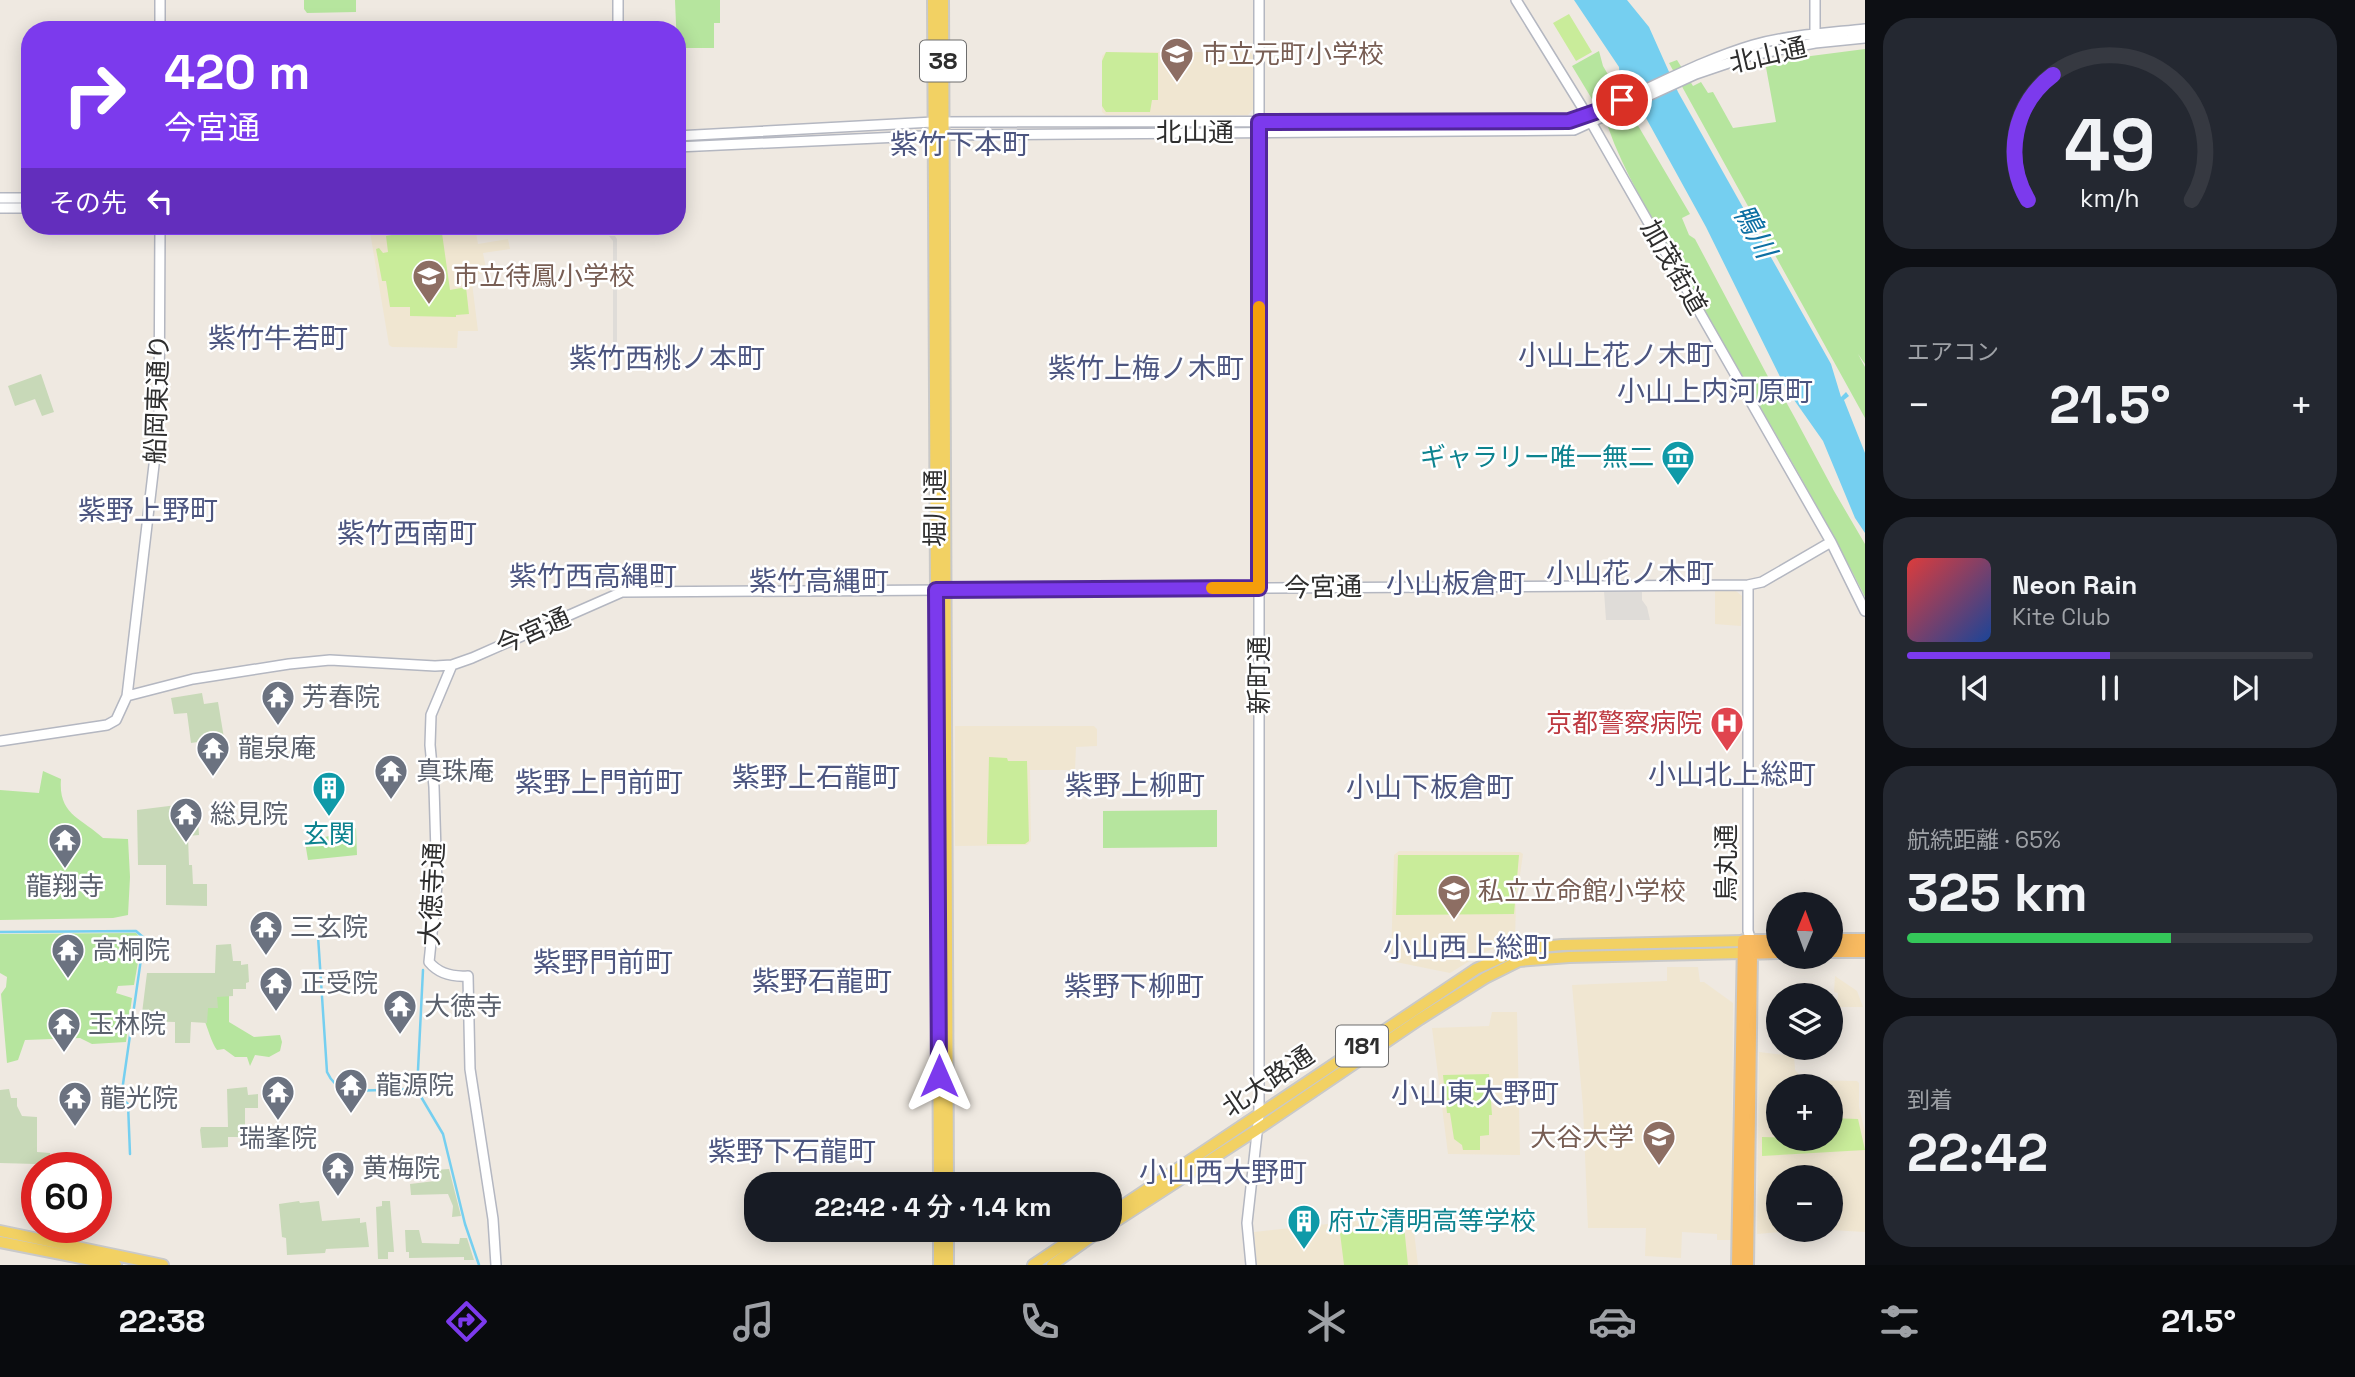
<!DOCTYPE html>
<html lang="ja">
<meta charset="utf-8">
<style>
:root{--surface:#171b24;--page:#242831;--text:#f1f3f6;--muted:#9ea1a6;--line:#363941;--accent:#7c3aed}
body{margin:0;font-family:"Space Grotesk","Noto Sans JP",sans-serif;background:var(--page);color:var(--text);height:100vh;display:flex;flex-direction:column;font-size:26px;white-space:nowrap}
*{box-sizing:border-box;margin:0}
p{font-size:23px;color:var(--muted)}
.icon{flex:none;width:38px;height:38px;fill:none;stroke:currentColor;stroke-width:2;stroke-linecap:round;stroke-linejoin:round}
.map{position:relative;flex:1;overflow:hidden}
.drawer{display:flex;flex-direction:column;gap:18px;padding:18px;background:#0d0f14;width:490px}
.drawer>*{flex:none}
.guide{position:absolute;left:21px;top:21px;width:665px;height:214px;border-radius:28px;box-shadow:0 4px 18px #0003;background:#7c3aed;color:#fff;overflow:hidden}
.needle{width:46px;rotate:1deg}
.controls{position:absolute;left:1766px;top:892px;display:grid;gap:14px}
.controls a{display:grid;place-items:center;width:77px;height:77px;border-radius:50%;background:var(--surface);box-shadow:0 4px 18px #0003;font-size:35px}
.speed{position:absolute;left:21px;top:1152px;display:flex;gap:14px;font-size:35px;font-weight:700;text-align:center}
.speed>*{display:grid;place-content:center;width:91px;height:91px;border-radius:50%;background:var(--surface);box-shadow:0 4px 18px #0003;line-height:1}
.speed .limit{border:10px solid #d22;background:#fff;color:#111}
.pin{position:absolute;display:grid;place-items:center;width:60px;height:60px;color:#fff;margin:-30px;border:4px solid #fff;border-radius:50%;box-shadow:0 2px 7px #0007}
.me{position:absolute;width:77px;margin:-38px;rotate:0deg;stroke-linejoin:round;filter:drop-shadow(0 0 5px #0008)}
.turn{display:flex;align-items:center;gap:24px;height:147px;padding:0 28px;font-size:32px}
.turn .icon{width:91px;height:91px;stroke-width:2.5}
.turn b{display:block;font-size:49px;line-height:60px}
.then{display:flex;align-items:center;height:66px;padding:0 28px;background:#0003;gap:14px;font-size:26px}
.big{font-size:52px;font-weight:600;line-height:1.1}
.drawer .card{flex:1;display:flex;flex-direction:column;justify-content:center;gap:10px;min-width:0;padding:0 24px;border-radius:28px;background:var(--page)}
.drawer .dial{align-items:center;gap:0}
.dial svg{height:182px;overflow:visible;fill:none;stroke:var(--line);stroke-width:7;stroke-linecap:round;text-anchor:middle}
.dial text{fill:var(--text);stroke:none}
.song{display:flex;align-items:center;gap:21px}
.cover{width:84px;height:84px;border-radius:10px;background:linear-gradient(135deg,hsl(0 70% 55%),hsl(220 70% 35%))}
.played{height:7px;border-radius:4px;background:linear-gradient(90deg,var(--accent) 50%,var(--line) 50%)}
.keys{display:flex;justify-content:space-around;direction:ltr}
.heat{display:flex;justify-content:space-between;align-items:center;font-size:38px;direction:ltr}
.charge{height:10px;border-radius:5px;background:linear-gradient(90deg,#34c759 65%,var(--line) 0)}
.trip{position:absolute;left:744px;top:1172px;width:378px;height:70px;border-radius:28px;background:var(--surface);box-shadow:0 4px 18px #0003;font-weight:600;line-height:70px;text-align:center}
.menu{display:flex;height:112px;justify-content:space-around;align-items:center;background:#090b0e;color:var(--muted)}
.menu .icon{width:49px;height:49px}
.menu .selected{color:var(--accent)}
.menu b{font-size:32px;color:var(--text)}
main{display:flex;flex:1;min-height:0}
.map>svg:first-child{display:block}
</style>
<main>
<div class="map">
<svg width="1865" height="1265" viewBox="0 0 1865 1265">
<rect width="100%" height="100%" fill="#efe9e1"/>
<path fill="#f0e6d1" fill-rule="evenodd" d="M1106,52H1250L1253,56V109L1248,115H1106L1102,112V56Z
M369,226H475L478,244L508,239L510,249L483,253L487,273L471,275L478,331H458L457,348L392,347L389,345Z
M1715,591H1736L1742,596L1741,626L1715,624Z
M955,726H1094L1097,729V746L1076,747L1075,770H1030L1031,841L1027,845L955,846Z
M1399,851L1520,852L1523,854L1516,903L1515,939L1481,954L1450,973L1391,961L1394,855Z
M1667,967H1698L1700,982H1704L1733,1003L1731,1240H1717V1234L1682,1232L1681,1258L1645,1256L1646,1228H1588L1583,1107L1572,985L1667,981Z
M1835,976L1857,991L1863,1007H1837L1838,993L1834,992Z
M1492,1012H1517L1520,1155L1448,1154L1432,1028L1489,1026Z
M1759,1052L1794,1056L1795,1070L1804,1080L1857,1081L1859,1083V1107L1865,1132V1232L1831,1230L1830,1178H1778V1230H1806L1757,1234ZM1778,1087H1830V1139H1778Z
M1412,1215L1418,1265H1257L1254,1232Z"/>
<path fill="#b6e59e" d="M304,0H356V12L307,13L304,9Z
M675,0H720V23H714V48H677Z
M1865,49V364L1858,354L1865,367V418L1669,63L1677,60L1693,86L1701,82L1708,93L1713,92L1733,128L1776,122L1765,62Z
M1599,51L1603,66L1690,214L1682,218L1689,235L1695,239L1774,388L1780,391L1795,418L1834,491L1865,544V597C1809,485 1741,378 1681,268C1655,222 1625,176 1608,127L1617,121L1606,99L1595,104L1572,66Z
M43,771L61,779C58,815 82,818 103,838L128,839L130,877L128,915L113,918L0,920V790L39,793Z
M1217,810V847L1103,848V811Z
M356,828L357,855L308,860L305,842L337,834L338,836L344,834V832Z
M136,933L142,939L134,985L118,986L116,993L132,998L126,1042L92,1044L80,1038L25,1040L18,1060L7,1063L1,994L6,987L7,977L0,973V934Z
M211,992L229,993V1022L254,1037L280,1035L282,1042L280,1051L269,1057L255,1055L250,1066L247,1057H235L224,1049L217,1050C211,1043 206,1021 200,1010Z"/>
<path fill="#c8d9b8" d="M41,374L54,412L42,416L35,399L15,406L8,386Z
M202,693L204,704L218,702L224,738L191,743L187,713L174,714L171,698Z
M185,804L186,822L198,821L199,835L188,836L189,865H192L193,884H207V906L166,905V865H138L137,810Z
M231,944L233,961H241V965L248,964L249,982L246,983V989H233V996L217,997L218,1008H208L207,1023L191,1022L190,1043H175V1022L141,1021L147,973H215L216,945Z
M247,1087L248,1095L258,1094V1108H245V1137H228V1147L202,1148L200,1130L201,1127H228L227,1089Z
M9,1089L11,1098H17V1106L22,1116L37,1117V1152L50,1153V1167H37V1185L36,1164L0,1163V1090Z
M449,1169L461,1216L452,1217L453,1206L448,1194L411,1195L410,1184L435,1181L434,1170Z
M299,1201L300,1203L319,1201L322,1221L360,1218V1223L366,1222L369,1247L326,1249L325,1253L287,1255L286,1238L282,1237L279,1204Z
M382,1201H390L394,1252H388V1259H378L376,1207L382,1206Z
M405,1230H419L422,1243L459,1244L460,1238H467L474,1260H464V1257L409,1258V1252H406Z"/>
<path fill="#c9ec9a" d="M1569,14L1592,52L1576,61L1553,23Z
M1106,52L1158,53V100H1152L1150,112H1106L1102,106V61Z
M441,226L450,290L466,287L469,314L456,315V317L410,316V307H390L386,281H382L376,249L379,248L383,253L388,252L386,236Z
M989,757L1007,758L1008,761H1027L1029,841L1025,844H987Z
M1398,855H1519L1514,914L1396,915Z
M1489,1074L1492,1115H1489V1135L1480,1136V1150H1463L1462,1145L1454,1139L1450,1113H1447L1443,1075Z
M1831,1118L1858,1119L1865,1150L1762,1156V1137L1830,1139Z
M1404,1226L1408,1265H1344L1340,1233Z"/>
<path fill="#dfdcd8" d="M609,236H615L617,239V342L619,344L618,353L615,356L607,355L613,350V241Z
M1604,591L1642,592V600L1647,607L1650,620H1606Z"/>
<path fill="#75cff0" d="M1574,0H1627L1649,27L1678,92L1831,364L1841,397L1846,392L1849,396L1844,400L1865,453V533L1855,518L1823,441L1785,387L1706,227L1646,118L1620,80L1619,67Z"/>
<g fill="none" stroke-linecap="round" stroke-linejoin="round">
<path stroke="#75cff0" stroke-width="2.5" d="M0,932L136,931L144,938L121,1098L128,1104L130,1154
M318,936L327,1072C331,1081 338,1088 348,1091L417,1089
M423,970L417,1090L443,1134L465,1224L479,1265"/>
<defs>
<path id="tertiary" d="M618,0V30
M1516,0L1587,115L1831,542L1865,611
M160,30V0
M1815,38V0
M677,136L933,122L1569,121C1632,100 1689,64 1753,45C1789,35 1828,33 1865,29
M677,147L944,135L1574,130L1696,74L1752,55L1815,43L1865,38
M0,198H30
M0,208H30
M1748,585V931L1751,941
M452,665L431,715L430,745L434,787L437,885L429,962C439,974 454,977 468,976L470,1069L493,1219L496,1265
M127,696L193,679L289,664L330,660L435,666L452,665L472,658L622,592L1748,585L1762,582L1831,542
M0,741L107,725L116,720L127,696L159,422L160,226
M1251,1265L1247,1223L1259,1115V0"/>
<path id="primary" d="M933,0L939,1185
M943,0L948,1185
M1110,1214L1476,969L1518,950L1529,948L1562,945L1744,941
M1110,1225L1258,1129L1420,1019L1485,978L1519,961L1569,957L1743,953
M939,1230V1265
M0,1231L163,1265
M0,1242L116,1265
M948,1265V1230
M1033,1265L1085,1230
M1052,1265L1101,1230"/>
<path id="trunk" d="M1830,940H1865
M1830,951H1865
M1744,953L1778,952
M1738,1265L1744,941H1778
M1747,1265L1751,954"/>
</defs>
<use href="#tertiary" stroke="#b4b7c1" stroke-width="12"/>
<use href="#primary" stroke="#c9c9c9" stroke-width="14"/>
<use href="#trunk" stroke="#c9c9c9" stroke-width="16"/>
<use href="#tertiary" stroke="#fff" stroke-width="9"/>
<use href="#primary" stroke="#f2d163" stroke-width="10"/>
<use href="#trunk" stroke="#f8ba60" stroke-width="12"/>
</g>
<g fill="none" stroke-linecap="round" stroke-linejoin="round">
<defs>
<path id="route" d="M939,1076L936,590L1259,588V122L1569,121L1598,111L1622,100"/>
</defs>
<use href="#route" stroke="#51269a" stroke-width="18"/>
<use href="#route" stroke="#7c3aed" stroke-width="12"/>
<path stroke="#f59e0b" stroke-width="12" d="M1212,588H1259V307"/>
</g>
<defs>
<symbol id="school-pin" viewBox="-11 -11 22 30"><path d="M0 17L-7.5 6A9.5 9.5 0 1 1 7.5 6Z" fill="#8d6e63" stroke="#fff"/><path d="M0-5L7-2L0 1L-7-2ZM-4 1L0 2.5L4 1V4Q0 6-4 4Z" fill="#fff"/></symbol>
<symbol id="museum-pin" viewBox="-11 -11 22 30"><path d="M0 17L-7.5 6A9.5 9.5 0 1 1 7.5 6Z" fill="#0f9aa8" stroke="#fff"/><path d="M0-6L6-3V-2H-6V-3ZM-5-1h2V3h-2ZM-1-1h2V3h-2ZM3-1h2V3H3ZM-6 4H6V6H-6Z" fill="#fff"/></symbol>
<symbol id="temple-pin" viewBox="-11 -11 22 30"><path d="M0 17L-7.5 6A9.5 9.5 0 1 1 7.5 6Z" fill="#6b7280" stroke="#fff"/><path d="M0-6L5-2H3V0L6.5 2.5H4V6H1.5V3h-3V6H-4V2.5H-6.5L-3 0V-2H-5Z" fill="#fff"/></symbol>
<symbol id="hospital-pin" viewBox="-11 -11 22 30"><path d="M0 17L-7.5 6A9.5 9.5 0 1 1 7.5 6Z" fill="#e0444e" stroke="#fff"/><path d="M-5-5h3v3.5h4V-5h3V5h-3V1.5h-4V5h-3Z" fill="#fff"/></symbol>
<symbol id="building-pin" viewBox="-11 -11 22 30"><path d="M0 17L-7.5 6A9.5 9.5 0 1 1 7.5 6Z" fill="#0f9aa8" stroke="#fff"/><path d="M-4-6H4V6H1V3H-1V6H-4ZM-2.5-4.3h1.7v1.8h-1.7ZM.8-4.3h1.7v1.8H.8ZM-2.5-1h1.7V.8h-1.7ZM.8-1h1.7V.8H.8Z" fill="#fff"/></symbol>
<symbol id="university-pin" viewBox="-11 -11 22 30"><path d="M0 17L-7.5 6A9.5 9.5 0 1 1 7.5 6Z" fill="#8d6e63" stroke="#fff"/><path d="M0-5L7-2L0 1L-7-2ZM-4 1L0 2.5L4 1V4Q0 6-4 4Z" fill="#fff"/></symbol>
</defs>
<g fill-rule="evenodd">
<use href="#school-pin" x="1158" y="35" width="38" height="52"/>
<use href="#school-pin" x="410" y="257" width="38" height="52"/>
<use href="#museum-pin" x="1659" y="438" width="38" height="52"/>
<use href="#temple-pin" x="259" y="678" width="38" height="52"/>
<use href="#hospital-pin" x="1708" y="704" width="38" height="52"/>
<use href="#temple-pin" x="194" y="729" width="38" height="52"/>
<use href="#temple-pin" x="372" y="752" width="38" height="52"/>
<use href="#building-pin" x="310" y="769" width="38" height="52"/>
<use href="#temple-pin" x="167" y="795" width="38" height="52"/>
<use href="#temple-pin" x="46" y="821" width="38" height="52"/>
<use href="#school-pin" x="1435" y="872" width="38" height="52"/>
<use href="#temple-pin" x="247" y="908" width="38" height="52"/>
<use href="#temple-pin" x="49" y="931" width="38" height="52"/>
<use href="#temple-pin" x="257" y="964" width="38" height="52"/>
<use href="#temple-pin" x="381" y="987" width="38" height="52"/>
<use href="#temple-pin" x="45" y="1005" width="38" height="52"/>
<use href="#temple-pin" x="332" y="1066" width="38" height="52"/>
<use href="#temple-pin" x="259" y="1073" width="38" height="52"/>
<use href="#temple-pin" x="56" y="1079" width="38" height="52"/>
<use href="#university-pin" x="1640" y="1118" width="38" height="52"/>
<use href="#temple-pin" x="319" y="1149" width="38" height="52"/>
<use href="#building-pin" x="1285" y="1202" width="38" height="52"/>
</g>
<g text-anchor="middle" stroke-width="5" stroke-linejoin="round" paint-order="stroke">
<g fill="#fff" stroke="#6d6d6d" stroke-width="2">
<rect x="920" y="40.5" width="46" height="41" rx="5"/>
<rect x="1336" y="1025.5" width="52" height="41" rx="5"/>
</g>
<g font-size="24" font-weight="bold" fill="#2e2e2e">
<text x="943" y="69">38</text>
<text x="1362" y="1054">181</text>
</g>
<g font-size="26" fill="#785e54" stroke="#fff" text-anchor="start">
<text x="1202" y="63">市立元町小学校</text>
<text x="453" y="285">市立待鳳小学校</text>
<text x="1478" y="900">私立立命館小学校</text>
<text x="1634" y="1146" text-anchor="end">大谷大学</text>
</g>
<g font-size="26" fill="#2e2e2e" stroke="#fff">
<text transform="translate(1768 55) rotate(-13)" y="9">北山通</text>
<text x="1195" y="141">北山通</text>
<text transform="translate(1674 267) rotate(60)" y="9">加茂街道</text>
<text transform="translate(157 399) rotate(-88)" y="9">船岡東通り</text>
<text transform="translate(935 508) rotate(-90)" y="9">堀川通</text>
<text transform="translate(1323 587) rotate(-1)" y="9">今宮通</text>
<text transform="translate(533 631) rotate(-24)" y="9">今宮通</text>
<text transform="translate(1259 675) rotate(-90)" y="9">新町通</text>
<text transform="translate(1726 863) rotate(-90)" y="9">烏丸通</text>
<text transform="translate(432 894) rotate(-87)" y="9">大徳寺通</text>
<text transform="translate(1268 1081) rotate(-34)" y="9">北大路通</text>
</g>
<g font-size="26" fill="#0d838f" stroke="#fff" text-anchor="end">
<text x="1654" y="466">ギャラリー唯一無二</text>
<text x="329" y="843" text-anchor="middle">玄関</text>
<text x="1328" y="1230" text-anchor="start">府立清明高等学校</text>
</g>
<g font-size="26" fill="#5b616d" stroke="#fff" text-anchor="start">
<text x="302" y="706">芳春院</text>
<text x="238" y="757">龍泉庵</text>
<text x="416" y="780">真珠庵</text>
<text x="210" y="823">総見院</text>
<text x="65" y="895" text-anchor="middle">龍翔寺</text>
<text x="290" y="936">三玄院</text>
<text x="92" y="959">高桐院</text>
<text x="300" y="992">正受院</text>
<text x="424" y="1015">大徳寺</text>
<text x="88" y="1033">玉林院</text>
<text x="376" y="1094">龍源院</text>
<text x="100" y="1107">龍光院</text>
<text x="278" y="1147" text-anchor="middle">瑞峯院</text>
<text x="362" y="1177">黄梅院</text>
</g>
<g font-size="26" fill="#be3a42" stroke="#fff" text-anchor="end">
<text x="1702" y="732">京都警察病院</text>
</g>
<g font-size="28" fill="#4d5680" stroke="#fff">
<text x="960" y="154">紫竹下本町</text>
<text x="278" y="348">紫竹牛若町</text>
<text x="1616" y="365">小山上花ノ木町</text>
<text x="667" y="368">紫竹西桃ノ本町</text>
<text x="1146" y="378">紫竹上梅ノ木町</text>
<text x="1715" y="401">小山上内河原町</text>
<text x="148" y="520">紫野上野町</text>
<text x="407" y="543">紫竹西南町</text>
<text x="1630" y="583">小山花ノ木町</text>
<text x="593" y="586">紫竹西高縄町</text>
<text x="819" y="591">紫竹高縄町</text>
<text x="1456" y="593">小山板倉町</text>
<text x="1732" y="784">小山北上総町</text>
<text x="816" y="787">紫野上石龍町</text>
<text x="599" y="792">紫野上門前町</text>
<text x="1135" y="795">紫野上柳町</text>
<text x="1430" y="797">小山下板倉町</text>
<text x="1467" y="957">小山西上総町</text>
<text x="603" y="972">紫野門前町</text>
<text x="822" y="991">紫野石龍町</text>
<text x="1134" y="996">紫野下柳町</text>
<text x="1475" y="1103">小山東大野町</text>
<text x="792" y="1161">紫野下石龍町</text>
<text x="1223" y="1182">小山西大野町</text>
</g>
<g font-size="28" font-style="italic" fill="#0d6fa3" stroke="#fff">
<text transform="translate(1755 231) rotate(61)" y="10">鴨川</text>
</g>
</g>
</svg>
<div class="controls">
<a><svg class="needle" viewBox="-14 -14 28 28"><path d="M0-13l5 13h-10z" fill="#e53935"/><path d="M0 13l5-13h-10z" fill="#9ea1a6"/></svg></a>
<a><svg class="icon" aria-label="layers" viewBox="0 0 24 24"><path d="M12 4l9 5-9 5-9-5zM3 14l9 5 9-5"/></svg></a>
<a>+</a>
<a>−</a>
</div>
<div class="speed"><div class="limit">60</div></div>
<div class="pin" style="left:1622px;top:100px;background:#d93025"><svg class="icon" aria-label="arrive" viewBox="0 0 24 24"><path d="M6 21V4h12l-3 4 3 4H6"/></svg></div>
<svg class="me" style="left:939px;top:1076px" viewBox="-20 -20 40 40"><path d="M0-17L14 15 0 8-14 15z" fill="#7c3aed" stroke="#fff" stroke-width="4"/></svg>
<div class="trip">22:42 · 4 分 · 1.4 km</div>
<div class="guide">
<div class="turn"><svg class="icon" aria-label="right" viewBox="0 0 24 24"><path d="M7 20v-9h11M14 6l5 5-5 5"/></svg><div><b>420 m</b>今宮通</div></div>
<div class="then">その先<svg class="icon" aria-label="left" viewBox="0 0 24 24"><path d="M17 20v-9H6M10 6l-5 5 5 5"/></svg></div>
</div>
</div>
<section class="drawer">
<div class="card dial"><svg viewBox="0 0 100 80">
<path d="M14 69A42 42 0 1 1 86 69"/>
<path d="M14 69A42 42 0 0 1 25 14" stroke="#7c3aed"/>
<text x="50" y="56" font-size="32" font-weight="700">49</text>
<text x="50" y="72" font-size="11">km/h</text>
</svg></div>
<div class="card"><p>エアコン</p>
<div class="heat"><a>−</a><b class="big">21.5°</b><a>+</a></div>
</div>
<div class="card">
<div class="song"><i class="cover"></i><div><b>Neon Rain</b><p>Kite Club</p></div></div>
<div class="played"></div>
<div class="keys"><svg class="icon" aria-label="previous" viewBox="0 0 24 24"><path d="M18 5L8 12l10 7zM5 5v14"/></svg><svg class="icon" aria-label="pause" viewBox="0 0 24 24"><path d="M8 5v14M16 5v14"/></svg><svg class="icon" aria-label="next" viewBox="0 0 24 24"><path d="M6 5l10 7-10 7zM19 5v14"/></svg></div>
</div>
<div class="card"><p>航続距離 · 65%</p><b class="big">325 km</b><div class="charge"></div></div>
<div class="card"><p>到着</p><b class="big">22:42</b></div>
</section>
</main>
<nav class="menu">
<b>22:38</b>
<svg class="icon selected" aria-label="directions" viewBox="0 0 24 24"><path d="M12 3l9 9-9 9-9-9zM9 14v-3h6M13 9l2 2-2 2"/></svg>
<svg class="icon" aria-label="music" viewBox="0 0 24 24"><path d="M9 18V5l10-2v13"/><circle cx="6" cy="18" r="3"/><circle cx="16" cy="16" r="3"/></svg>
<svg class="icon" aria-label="phone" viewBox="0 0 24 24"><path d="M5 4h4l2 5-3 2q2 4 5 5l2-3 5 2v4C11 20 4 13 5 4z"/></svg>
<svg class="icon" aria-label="climate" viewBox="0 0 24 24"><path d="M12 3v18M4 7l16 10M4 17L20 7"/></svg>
<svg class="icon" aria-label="car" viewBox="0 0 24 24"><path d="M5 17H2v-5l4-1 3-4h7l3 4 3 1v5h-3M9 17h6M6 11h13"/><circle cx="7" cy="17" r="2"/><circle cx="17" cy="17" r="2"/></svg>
<svg class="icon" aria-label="filters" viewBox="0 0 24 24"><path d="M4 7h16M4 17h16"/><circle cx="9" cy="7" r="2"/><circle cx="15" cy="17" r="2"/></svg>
<b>21.5°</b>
</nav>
